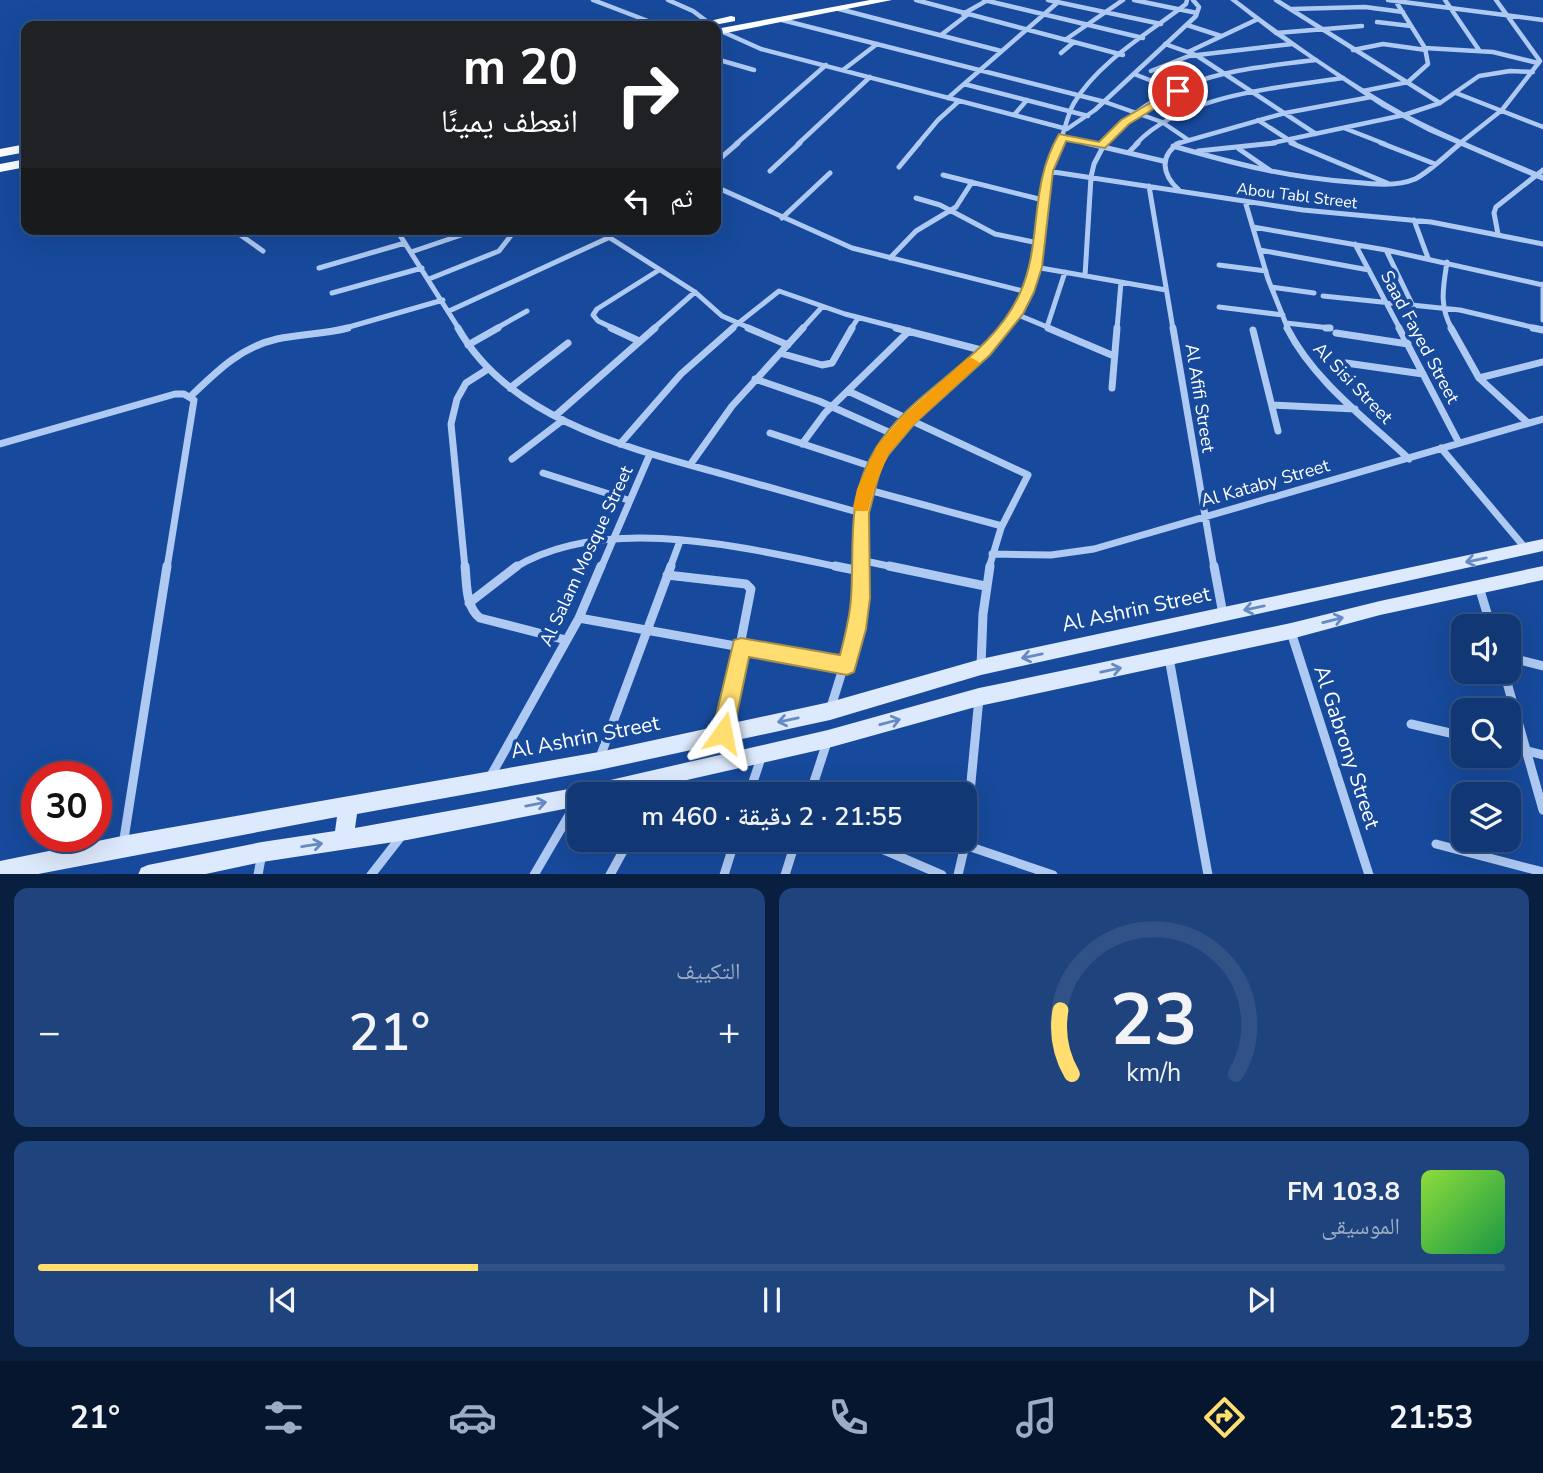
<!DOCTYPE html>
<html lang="ar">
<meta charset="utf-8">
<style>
:root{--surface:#113875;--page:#1e437d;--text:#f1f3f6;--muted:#9cacc5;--line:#305287;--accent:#ffdd6f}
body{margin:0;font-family:"Nunito Sans","Noto Naskh Arabic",sans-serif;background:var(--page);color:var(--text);direction:rtl;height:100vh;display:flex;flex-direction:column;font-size:26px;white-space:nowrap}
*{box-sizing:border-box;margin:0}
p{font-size:23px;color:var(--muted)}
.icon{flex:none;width:38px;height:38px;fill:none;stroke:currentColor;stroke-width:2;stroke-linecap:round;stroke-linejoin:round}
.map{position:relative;height:874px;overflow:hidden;direction:ltr}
.side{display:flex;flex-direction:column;gap:14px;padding:14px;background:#091f40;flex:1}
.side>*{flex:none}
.banner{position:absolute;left:21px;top:21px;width:700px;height:214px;border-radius:14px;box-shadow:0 7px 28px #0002,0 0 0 2px var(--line);direction:rtl;background:#202124;color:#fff;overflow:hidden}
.buttons{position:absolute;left:1451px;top:614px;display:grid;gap:14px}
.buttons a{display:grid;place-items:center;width:70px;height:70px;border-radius:14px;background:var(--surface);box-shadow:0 7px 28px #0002,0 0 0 2px var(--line);font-size:35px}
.speed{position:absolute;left:21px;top:761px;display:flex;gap:14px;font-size:35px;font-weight:700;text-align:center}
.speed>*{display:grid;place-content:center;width:91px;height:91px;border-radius:50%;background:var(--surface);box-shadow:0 7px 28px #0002,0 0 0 2px var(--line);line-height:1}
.speed .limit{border:10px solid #d22;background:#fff;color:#111}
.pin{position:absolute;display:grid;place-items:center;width:60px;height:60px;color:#fff;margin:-30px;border:4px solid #fff;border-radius:50%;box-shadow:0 2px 7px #0007}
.me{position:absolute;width:77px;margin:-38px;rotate:12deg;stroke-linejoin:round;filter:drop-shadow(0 0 5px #0008)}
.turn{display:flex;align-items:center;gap:24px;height:147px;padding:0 28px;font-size:32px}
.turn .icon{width:91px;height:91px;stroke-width:2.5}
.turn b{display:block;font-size:49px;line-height:60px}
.then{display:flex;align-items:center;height:66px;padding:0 28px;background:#0003;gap:14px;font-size:26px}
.big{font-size:52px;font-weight:600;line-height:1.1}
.side .tile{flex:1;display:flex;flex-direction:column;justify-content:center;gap:10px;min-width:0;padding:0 24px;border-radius:14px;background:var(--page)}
.side .dial{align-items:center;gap:0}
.dial svg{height:182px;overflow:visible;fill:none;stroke:var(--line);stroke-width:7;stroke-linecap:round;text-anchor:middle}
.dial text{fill:var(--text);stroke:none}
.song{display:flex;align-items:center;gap:21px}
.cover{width:84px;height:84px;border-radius:10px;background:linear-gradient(135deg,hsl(90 70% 55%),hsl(140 70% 35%))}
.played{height:7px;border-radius:4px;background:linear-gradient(90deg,var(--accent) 30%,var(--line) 30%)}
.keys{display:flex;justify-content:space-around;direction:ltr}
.heat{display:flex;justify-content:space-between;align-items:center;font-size:38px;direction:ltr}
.side .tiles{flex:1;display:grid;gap:14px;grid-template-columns:1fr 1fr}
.tile:last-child{grid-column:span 2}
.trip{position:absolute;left:567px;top:782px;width:410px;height:70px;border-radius:14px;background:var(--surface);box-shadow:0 7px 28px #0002,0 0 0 2px var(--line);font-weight:600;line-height:70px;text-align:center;direction:rtl}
.tab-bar{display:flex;height:112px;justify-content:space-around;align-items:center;background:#07162f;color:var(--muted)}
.tab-bar .icon{width:49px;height:49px}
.tab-bar .active{color:var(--accent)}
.tab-bar b{font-size:32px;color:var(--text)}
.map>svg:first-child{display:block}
</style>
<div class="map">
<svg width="1543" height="875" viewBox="0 0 1543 875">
<rect width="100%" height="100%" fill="#174a9c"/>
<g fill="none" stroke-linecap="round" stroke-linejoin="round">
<path stroke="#aec9f2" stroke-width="4.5" d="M593,0L661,26
M668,0L693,11L709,23
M916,0L1123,55
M984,0L1143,38
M1048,0L1161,24
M1134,0L1197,13
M1276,0L1440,103
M1388,0L1543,20
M1445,0L1479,50
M839,9L1001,51
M1292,9L1365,7L1403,12
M963,14L986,1
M782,20L1105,102L1162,122L1187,139
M1377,22L1411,26
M1187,25L1221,36
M721,31L761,49L1067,129L1095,110L1196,16L1199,7L1193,0
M1276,33L1362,26
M941,35L967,15
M1065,40L1123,0
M1165,44L1196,55L1316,134
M1425,48L1493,52L1538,63
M1353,50L1383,44L1426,50
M1188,52L1258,19
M1061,53L1074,42
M716,59L754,70
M843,70L877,44
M1151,71L1189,56L1292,44
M1134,74L1178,91
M964,84L1088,116
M1363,91L1408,82L1428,64L1425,48L1395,0
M1456,93L1543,127
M948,98L1057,3
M1014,115L1027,100
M1258,120L1295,144
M1344,128L1385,144
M1062,137L1093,144
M736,144L826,65
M798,144L870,77
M918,144L938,120L959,101
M1059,144C1065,131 1067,115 1074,103C1099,61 1149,33 1186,4L1187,0
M1104,144C1157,77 1238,69 1316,60
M1136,144C1181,95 1280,87 1343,78
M1176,144L1285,113L1371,97
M1267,144L1404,115L1440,103L1479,76L1510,71L1533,72
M1459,144L1502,110L1540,61L1496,0"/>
<path stroke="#aec9f2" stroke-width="5" d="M1086,143L1163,161
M1291,143L1387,183
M1381,143L1435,164
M1173,146C1236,164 1285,177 1351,182C1371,184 1396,187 1415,179C1431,171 1447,154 1461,143
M1239,149L1271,171
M1198,151L1275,143
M1129,152L1138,143
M716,162L738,143
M899,167L919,143
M770,171L800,143
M1047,171L1303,210L1431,222L1543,244
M943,175L1043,200
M1149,186L1173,329
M716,187L852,248L1027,292
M1179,190C1162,175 1159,156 1179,143
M916,198L940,205L995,234L1038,243
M1245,201L1268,279L1288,329
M782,218L830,173
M1414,220L1428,258
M1253,227L1386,250L1543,285
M232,229L263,251
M396,229L459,329
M596,229L695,292L722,316L752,329
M1498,234L1494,213L1496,207L1543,170
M1355,244L1400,329
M1260,250L1369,270
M1386,250L1413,306
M411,252L479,229
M890,258L916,231L956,207L972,182
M1447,262C1443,288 1439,306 1452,329
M1219,265L1266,271
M1035,267L1166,290
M319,268L405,243
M1085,276L1091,177L1094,164L1105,143
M429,279L499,251L516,229
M1543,284V320
M1271,287L1314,293
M332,293L422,268
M1323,296L1460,310L1540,329
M1219,307L1283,315
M449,311L608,238
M1016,314L1052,329
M1286,323L1330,328
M1047,327L1065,272
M342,329L443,300
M495,329L527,311
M615,329L598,321L593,315L597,309L659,270
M653,329L695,292
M731,329L779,291L845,314L903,329
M802,329L822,307
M851,329L858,318
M1004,329C1050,268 1031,208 1060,143
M1117,329L1121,282"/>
<path stroke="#aec9f2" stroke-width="7" d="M458,328C509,419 628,448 722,474C768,487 815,500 861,513
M611,328L639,341
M748,328L788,345
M896,328L985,351
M1048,328L1114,356
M1173,328L1214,568
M1287,328C1314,381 1366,419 1409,459
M1326,328H1330
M1399,328L1459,443
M1451,328L1479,378L1528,423
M1533,328L1543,330
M1253,330L1278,431
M1336,333L1408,344
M468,345L498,328
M780,353L822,365L832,363L852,328
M1346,363L1423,374
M1479,378L1543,362
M755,379L819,401L895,435
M510,388L568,343
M1112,388L1117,328
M848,391L1028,475L1001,528L989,568
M191,396C217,371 241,347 277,339C301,334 325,334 348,328
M1272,405L1355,409
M555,416L655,328
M770,433L873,467
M0,444L175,394H184L194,400L167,568
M620,444L681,374L733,328
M802,444L825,413L909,331
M1441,448L1526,549
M512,459L563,420
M690,465L732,406L803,328
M543,473L628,500
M865,489L1002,526
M992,554L1051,555L1094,549L1543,419
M860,560L898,568
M465,568L451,424L457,399L466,383L488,369
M514,568C606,512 745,548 844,568
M601,568L650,454
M670,568L680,541
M860,568C858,479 877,445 944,388C966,369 988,351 1005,328"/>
<path stroke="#aec9f2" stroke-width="9" d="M465,566C467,584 465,606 480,618L566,640
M835,566L860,571
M889,566L985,586
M1214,566L1223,614
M667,575L746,584L751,589L723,733
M1479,587L1491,626
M469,603L517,566
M579,618L847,666
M1291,632L1369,875
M1508,657L1543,666
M1169,658L1208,875
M981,666L983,614L990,566
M1504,672L1543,810
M830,710L856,627L860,566
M1411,724L1463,736
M1508,746L1543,755
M599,760L671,566
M489,779L579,618L601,566
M653,794L661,780
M749,794L762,755
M810,794L827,742
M861,840L942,875
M1436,844L1543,872
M123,845L167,566
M965,845L1053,875
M258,875L262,853
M371,875L403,834
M534,875L579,798
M610,875L629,840
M724,875L735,840
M785,875L796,840
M958,875L965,845L979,698"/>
<path fill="#aec9f2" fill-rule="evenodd" d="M1230,0H1237C1285,37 1335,72 1387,103C1436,132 1491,152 1543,175V181L1429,132L1382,107L1274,34Z"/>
<path fill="#dde9fc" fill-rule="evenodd" d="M1543,539V551L981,675L830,720L599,770L357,814L355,828L580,787L828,730L979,688L1291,623L1380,601L1543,566V580L1380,615L1291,639L979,706L828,748L625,794H579V806L407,840L262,862L201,875H138L141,868L148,865L262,842L335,831L337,817L33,875H0V861L122,836L599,752L830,702L981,659Z"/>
<path fill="#fcfdff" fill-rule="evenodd" d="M870,0H892L716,35V29Z
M731,16L735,17V21L709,26H688Z
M26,144V152L0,157V149Z
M26,159V167L0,172V164Z"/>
</g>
<defs><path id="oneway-shaft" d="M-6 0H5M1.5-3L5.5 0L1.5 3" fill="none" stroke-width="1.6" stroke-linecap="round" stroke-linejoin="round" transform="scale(1.75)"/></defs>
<g stroke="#668ac2">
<use href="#oneway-shaft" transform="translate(1476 560) rotate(168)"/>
<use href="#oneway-shaft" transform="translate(1254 608) rotate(168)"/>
<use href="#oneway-shaft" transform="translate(1333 620) rotate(-14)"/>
<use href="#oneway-shaft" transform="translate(1032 656) rotate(168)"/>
<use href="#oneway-shaft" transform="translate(1111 670) rotate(-12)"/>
<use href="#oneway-shaft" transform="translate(788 720) rotate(168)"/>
<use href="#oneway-shaft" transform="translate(890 722) rotate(-15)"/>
<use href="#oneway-shaft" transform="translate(536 804) rotate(-11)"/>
<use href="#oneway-shaft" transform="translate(312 845) rotate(-9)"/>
</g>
<path fill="#ffdd6f" stroke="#a69048" stroke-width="2" d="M1174,89L1183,91L1129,124L1105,148L1066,141L1053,171L1042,267L1034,292L1023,314L990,355L915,423L889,454L881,467L869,513L870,598L866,629L854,672L847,675L749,657L733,733L730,741L723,744L716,741L712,733L734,640L741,638L840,655C845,636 850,617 851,598C855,543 845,498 876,448C913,388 990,360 1020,293C1043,242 1028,187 1059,134L1099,142L1121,120Z"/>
<path fill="#f59e0b" d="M972,358L980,363L977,366L915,423L889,453L874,489L868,511H856L853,507L857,489L877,446L904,415L967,359Z"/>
<g text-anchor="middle" stroke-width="7" stroke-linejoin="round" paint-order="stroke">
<g font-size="16" fill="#fff" stroke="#174a9c">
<text transform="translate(1297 195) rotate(7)" y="6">Abou Tabl Street</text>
</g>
<g font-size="18" fill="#fff" stroke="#174a9c">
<text transform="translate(1420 337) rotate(62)" y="6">Saad Fayed Street</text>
<text transform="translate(1353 383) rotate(46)" y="6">Al Sisi Street</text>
<text transform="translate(1200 398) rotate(81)" y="6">Al Afifi Street</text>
<text transform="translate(1265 483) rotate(-16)" y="6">Al Kataby Street</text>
<text transform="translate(586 556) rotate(-65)" y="6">Al Salam Mosque Street</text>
</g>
<g font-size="21" fill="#fff" stroke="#174a9c">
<text transform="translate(1136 609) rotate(-12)" y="7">Al Ashrin Street</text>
<text transform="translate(585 737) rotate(-11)" y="7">Al Ashrin Street</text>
<text transform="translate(1347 747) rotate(72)" y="7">Al Gabrony Street</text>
</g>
</g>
</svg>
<div class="buttons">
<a><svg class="icon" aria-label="sound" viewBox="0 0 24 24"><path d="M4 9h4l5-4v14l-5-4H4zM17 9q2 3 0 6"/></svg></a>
<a><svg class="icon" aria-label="search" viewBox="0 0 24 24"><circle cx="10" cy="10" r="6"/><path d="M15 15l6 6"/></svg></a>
<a><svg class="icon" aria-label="layers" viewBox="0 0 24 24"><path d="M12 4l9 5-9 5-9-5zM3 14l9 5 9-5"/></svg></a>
</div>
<div class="speed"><div class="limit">30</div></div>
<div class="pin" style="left:1178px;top:91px;background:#d93025"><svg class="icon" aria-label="arrive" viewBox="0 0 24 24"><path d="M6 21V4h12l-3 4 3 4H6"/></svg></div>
<svg class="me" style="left:723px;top:733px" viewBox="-20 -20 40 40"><path d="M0-17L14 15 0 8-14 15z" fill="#ffdd6f" stroke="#fff" stroke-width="4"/></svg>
<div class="trip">21:55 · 2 دقيقة · 460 m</div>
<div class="banner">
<div class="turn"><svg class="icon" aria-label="right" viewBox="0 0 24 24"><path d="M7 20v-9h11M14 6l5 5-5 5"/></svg><div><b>20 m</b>انعطف يمينًا</div></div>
<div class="then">ثم<svg class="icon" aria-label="left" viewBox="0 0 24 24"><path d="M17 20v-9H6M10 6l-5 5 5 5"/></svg></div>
</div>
</div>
<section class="side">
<div class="tiles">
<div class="tile dial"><svg viewBox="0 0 100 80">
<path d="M14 69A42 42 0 1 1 86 69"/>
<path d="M14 69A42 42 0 0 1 9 41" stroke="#ffdd6f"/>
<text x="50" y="56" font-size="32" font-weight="700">23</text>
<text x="50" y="72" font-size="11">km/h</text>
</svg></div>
<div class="tile"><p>التكييف</p>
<div class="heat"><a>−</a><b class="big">21°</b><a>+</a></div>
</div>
<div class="tile">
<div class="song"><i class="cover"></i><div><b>103.8 FM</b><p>الموسيقى</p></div></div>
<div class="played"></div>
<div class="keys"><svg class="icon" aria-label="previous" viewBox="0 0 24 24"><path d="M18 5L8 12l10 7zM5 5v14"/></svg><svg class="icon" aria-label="pause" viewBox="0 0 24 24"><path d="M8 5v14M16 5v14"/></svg><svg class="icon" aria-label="next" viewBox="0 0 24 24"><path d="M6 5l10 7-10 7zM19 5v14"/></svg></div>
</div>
</div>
</section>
<nav class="tab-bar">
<b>21:53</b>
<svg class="icon active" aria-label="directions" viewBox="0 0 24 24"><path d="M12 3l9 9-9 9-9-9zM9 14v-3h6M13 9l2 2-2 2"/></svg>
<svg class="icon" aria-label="music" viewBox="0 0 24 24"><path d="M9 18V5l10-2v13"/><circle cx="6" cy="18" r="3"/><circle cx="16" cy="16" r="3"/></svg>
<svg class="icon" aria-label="phone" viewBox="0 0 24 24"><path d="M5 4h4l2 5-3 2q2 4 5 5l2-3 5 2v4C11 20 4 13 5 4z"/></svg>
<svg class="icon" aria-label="climate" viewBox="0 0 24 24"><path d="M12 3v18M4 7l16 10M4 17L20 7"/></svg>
<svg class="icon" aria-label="car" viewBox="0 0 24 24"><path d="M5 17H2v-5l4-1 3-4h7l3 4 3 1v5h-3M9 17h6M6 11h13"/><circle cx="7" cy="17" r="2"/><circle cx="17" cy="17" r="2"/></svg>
<svg class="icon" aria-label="filters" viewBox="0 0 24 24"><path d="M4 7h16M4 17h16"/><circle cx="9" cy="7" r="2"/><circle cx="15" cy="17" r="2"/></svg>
<b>21°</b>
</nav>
